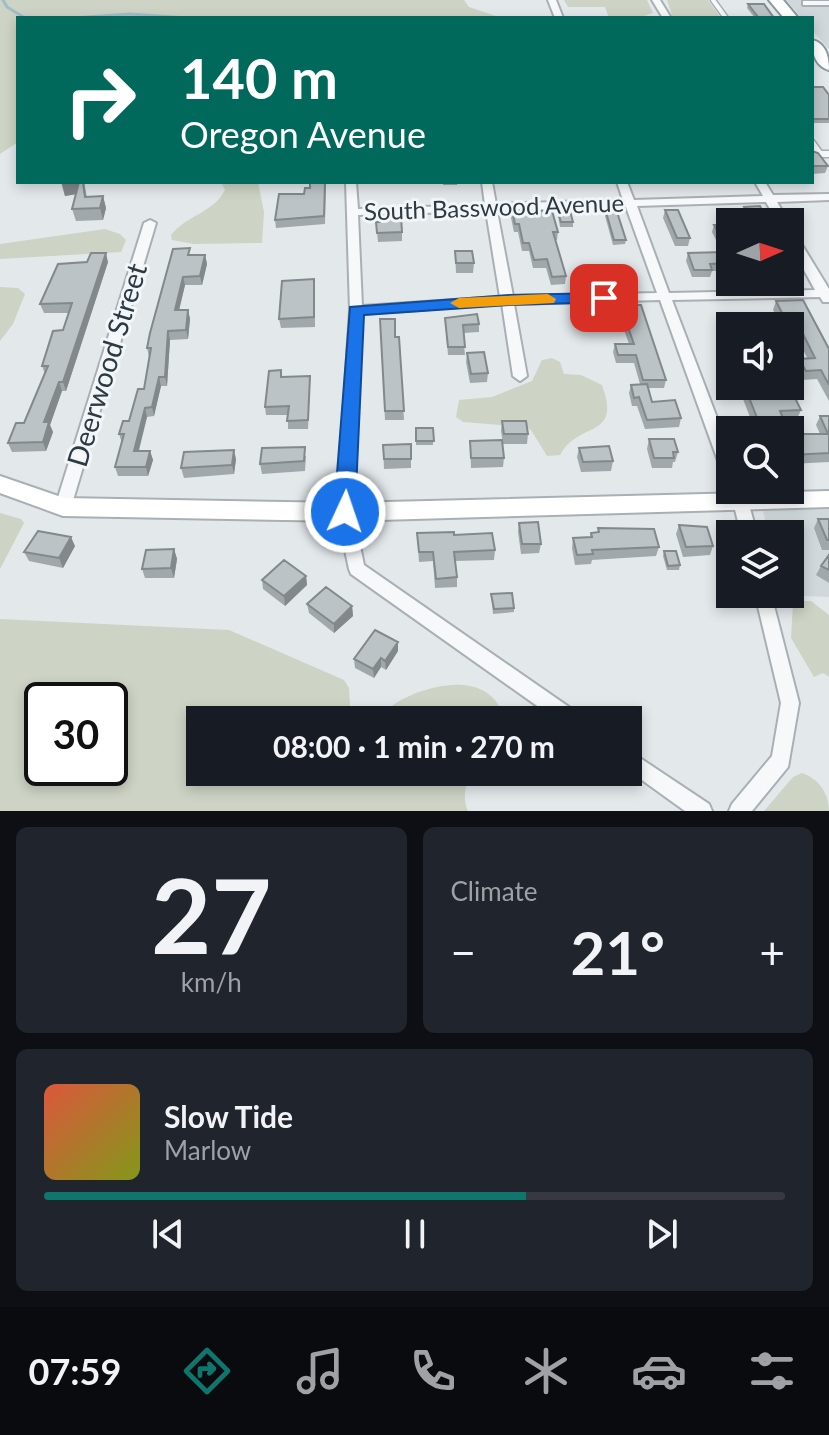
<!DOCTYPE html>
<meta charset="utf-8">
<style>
:root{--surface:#171b24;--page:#20242c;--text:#f1f3f6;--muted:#9ea1a6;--line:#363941;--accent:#0f766e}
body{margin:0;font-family:Lato,sans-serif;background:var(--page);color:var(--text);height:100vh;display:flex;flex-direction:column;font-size:30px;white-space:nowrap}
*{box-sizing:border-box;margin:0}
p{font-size:26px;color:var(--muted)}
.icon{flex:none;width:44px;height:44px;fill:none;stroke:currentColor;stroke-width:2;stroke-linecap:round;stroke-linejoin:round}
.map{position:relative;height:811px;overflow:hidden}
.side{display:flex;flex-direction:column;gap:16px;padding:16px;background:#0d0f14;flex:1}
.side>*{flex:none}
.top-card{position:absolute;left:16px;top:16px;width:798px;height:168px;border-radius:0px;box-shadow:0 4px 12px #0003;background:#00695c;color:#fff;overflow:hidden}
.needle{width:52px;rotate:87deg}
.tools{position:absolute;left:716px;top:208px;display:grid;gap:16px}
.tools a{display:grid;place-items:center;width:88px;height:88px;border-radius:0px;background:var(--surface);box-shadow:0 4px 12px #0003;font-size:40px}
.speed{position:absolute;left:24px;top:682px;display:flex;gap:16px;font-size:40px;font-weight:700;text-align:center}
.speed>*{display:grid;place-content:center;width:104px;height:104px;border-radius:50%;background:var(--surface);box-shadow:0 4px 12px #0003;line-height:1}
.speed .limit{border:4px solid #111;border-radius:12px;background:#fff;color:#111}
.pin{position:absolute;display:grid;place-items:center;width:68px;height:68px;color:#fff;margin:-34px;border-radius:16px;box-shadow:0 4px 12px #0006}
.me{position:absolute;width:88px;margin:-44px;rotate:3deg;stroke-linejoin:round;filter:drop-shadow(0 0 6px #0008)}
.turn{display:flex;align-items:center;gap:28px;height:168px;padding:0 32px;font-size:36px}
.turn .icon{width:104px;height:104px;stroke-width:2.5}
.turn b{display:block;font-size:56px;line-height:68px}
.big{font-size:60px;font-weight:700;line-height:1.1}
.side .tile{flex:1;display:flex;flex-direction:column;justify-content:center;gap:12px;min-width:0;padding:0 28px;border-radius:12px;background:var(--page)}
.side .dial{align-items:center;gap:0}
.dial b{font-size:104px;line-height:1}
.song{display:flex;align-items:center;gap:24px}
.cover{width:96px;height:96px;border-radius:12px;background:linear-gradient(135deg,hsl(10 70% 55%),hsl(70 70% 35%))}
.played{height:8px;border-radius:4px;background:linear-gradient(90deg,var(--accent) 65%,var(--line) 65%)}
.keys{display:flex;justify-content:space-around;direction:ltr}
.heat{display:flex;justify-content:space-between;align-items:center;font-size:44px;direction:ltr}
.side .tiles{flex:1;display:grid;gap:16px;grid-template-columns:1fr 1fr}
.tile:last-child{grid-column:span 2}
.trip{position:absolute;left:186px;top:706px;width:456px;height:80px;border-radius:0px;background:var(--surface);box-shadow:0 4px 12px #0003;font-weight:700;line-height:80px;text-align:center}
.tabs{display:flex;height:128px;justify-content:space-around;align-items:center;background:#090b0e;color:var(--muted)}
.tabs .icon{width:56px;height:56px}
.tabs .current{color:var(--accent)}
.tabs b{font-size:36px;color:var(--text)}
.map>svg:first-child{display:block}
</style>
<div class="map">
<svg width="829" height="811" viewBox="0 0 829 811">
<rect width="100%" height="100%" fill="#e3e8eb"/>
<path fill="#d1d8dc" d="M786,0H829V49L812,30V18H802Z
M829,507V597L780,595L790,594V534H768L763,510Z"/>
<path fill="#cdd4c5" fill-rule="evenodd" d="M0,0H464L469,7L502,18H18V142L0,154Z
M564,0H647L653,13L638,18H609L605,7H568Z
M667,0H708L721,18H673Z
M221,182H258L264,212L262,243L194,244L172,240L171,235C187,215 213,213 225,190Z
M105,229L120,234L126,240L121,252L0,259V244Z
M0,287L18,288L25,294L13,324L0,341Z
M552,358L560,362L564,374L581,375L602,385C622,440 579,420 560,455L547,456L531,430L525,427L463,422L456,417L459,400L492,397L532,381L542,360Z
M0,513L21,519L24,523L0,569Z
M801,601H811L829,615V677L823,673L814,677L791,638L793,603Z
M0,619L229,630L344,680L349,688L350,706L362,720C377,718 384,711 396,703C419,689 457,678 482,690C494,696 502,706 502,720H200V772H474C465,782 462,799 468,811H0ZM42,700H110V768H42Z
M802,773C819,779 829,793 829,811H764L793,777Z"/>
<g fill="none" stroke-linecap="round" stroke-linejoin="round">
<path stroke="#a1bec8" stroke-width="3" d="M3,0L7,7L25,18
M73,18L130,14L187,18"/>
<defs>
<path id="service-far1" d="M713,0L726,18"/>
<path id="service" d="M812,143L820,154
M812,154H829"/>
<path id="minor" d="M548,0H556L563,18H555Z
M652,0H660L671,18H663Z
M803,1H829V5H803Z
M346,182H356L358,209L485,205L482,182H492L496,204L623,200L617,182H627L634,200L763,196L755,182H765L773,195L829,194V200L777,202L789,222H777L766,202L637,206L669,293L815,290L790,245V232L796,235L829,289V302H823L820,297L672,300L730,452V478L725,476L722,472L660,300L514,304L527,376L520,381L513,376L502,304L362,314L353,512L364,565L579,714L581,720H557L351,574L349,569L337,512L350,310ZM626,207L657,293L513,296L497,211ZM486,211L500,297L362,306L358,215Z
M150,220L156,223L71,507L68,511L63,513L58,511L55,507L144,223Z
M730,489L745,490L757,534H741Z
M755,594H771L799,703L788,767L752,811H729L732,804L772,756L781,703Z
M628,750L709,804L712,811H685L628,770Z"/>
<path id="secondary" d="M0,476L64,498L345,503L829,491V507L345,521L63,516L0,493Z"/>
<path id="trunk" d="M769,0H783L798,18H784Z
M812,40C826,43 829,57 829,70C815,66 812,52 812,40Z"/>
</defs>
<use href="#service-far1" stroke="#a8b0b5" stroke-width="7"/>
<use href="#service" stroke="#a8b0b5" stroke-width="9"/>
<use href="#minor" stroke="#a8b0b5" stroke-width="4"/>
<use href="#secondary" stroke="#a8b0b5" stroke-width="4"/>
<use href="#trunk" stroke="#8b99a0" stroke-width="4"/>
<use href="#service-far1" stroke="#f6f8f9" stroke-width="4"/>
<use href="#service" stroke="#f6f8f9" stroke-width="6"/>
<use href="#minor" fill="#f6f8f9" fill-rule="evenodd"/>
<use href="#secondary" fill="#fff" fill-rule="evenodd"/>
<use href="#trunk" fill="#fff" fill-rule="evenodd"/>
</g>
<path fill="#a1a8ab" d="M748,4L774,18H736V17H754L747,8Z
M812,87L829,95V123H812Z
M812,151L828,166L825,173L812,174Z
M61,182H84L87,197L103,196L106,208L103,220L76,221L72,209L76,194L65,196Z
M326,182L325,224L276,228L275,220L310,188Z
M443,182H458L457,185H443Z
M744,207L765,217L764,222H745L742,216Z
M512,210L558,232L557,240H555L566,276L565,284L551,285L546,268H533L529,251H522L518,232H514L511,218Z
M665,210L690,238L688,246H675L663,218Z
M558,212L573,222V227H560L558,216Z
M606,212L626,240L625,244L613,245L605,216Z
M376,222L402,232V241L378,242Z
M714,225H730V259H727L730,263L728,271H712L710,277H692L686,261L688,253L722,252L712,232Z
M455,251L474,263L473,273H456Z
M191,255H205L207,264L202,285H185L179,310H188L190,319L188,339L170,340L167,386H161L154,416L147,417L139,451H150L153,460L148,476H118L115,467L122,443L119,434L129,421L144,389L149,357L147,348Z
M108,262L66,391H62L50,425L53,432L46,451L12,452L8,443L24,423L45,374L42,366L63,330L69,313H44L40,304Z
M315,289V327L281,328L279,319Z
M776,301L829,349V401L817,379L802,380L796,368L799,359H808L797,339H793L790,335V326H769L768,324L771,315H776L773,310Z
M623,305L666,380L664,388H648L652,402L681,418L679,427L645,429L637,406H632L629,393L631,385L640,384L634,363H616L613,352L615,344H629L624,330H605L602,320L603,312L622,311Z
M445,318L479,324V332L463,333L465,355H448Z
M380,319L395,337H399L404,420H385Z
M719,320L730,326V347H723L716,330Z
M467,353L488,373L487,382L470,383L466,362Z
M281,370L282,377L310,376V384L308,429H288V415H266L265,407Z
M742,386H771L775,395L801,410L797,419L784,420L788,430H755L743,399Z
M820,416H829V462L790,464V434H820L816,425Z
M502,421L528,434L527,444H503L501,431Z
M416,428H433V445H416Z
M649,439L678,452L675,462H673L672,468H652L647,449Z
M470,441L504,458L503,467L471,468Z
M411,444V468L384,469L383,445Z
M579,448L613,461L611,471L581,472L577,457Z
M306,456L305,471L262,474L260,464Z
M236,459L234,474L184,478L181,468Z
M818,519H829V550H822L814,528Z
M519,523L541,544L539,553L521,554L518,532Z
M679,525L713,546L710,555L683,557L676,534Z
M598,528L659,547L656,556L592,560L591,564L575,565L572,548L573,538L590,537L591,533L598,532Z
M417,533L495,550L494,560L455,561L457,577V587L435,588L433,561L419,562Z
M75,546L63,568L29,561L24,552Z
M174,549L177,559L174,578H145L142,569Z
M664,551L680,565L679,570H667L663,556Z
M829,555V583L816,575L821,566Z
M306,576L307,585L285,606L263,589L262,580Z
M491,594L514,608V612L493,614Z
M307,604L352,606L353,616L334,633L309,613Z
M398,642V651L386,670L381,667L374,678L355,668L354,659Z"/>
<path fill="#83888b" d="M80,182L83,193L65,196L62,184Z
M103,196L106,208L103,220L100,208Z
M106,253L108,262L66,391L63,382Z
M205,255L207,264L202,285L200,276Z
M183,277L185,285L177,319L175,310Z
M188,310L190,319L188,339L186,330Z
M168,331L170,340L167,386L165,377Z
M159,377L161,386L154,416L152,407Z
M59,382L62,391L50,425L53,432L46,451L43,442L44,422Z
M145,408L147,417L136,460L134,451Z
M234,450L236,459L234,474L232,465Z
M150,451L153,460L148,476L146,467Z
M71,537L75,546L63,568L59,558Z
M174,549L177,559L174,578L171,568Z
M306,576L307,585L285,606L284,596Z
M352,606L353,616L334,633V624Z
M398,642V651L386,670L385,661Z
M381,658V667L374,678L373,669Z"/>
<path fill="#bbc3c7" stroke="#83888b" stroke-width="2" d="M748,4H764L774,18H737L736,17H758Z
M812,87H823L829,95V119H812Z
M812,151L818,153L828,166H812Z
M79,182H83L85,197L103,196L100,208L72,209Z
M310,182H325L324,216L275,220L279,194H304L305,188H310Z
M760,206L765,217H750L744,207Z
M512,210L552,211L558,232H553L566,276L552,277L547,259L534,260L529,243H523L519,224H515Z
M665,210H678L690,238H677Z
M570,211L573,222H561L558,212Z
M606,212H617L626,240H614Z
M384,216H401L402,232L377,233L376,222H384Z
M714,225H730V252H728Z
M190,248L188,255H205L200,276L183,277L175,310H188L186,330L168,331L165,377H159L152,407L145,408L134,451H150L146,467H115L124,434H119L123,421H129L138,389H144L151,348H147L150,333L173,249Z
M455,251H472L474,263H456Z
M723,252L730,263L710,264L712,270H694L688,253Z
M91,253H106L63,382H59L44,422H49L43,442L8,443L16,423H24L48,366H42L53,331L63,330L72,303L40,304L58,264L87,262Z
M314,279V317L279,319L282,281Z
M803,300L829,349V385L821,370L806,371L799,359L815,358L801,330L796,331L793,326H775L771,315H783L776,301Z
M623,305H641L666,380H643L636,355H618L615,344H634L626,322H606L603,312L625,311Z
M477,314L479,324L463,325L465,347H448L445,318Z
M380,319H395V337H399L404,411H385Z
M719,320H734L737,326H730V338H726Z
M484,352L488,373L471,374L467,353Z
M281,370V377L310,376L308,420L287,421L289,406L265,407L269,371Z
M647,384L652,402L675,400L681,418L647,420L639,397L634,398L631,385Z
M745,386H771L775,395L793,394L801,410L780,411L788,430H762L746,390Z
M820,416H829V453L790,455V434H828Z
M502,421H526L528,434H504Z
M416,428H433L434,441H416Z
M649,439H674L678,452H673L674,458H654Z
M502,440L504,458H471L470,441Z
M411,444V459H384L383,445Z
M609,446L613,461L583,462L579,448Z
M305,447L304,461L260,464L262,448Z
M234,450L232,465L181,468L184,452Z
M818,519H829V540H827Z
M538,522L541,544H522L519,523Z
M679,525L707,527L713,546L686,547Z
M598,528L654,529L659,547L592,550L593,554L577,555L573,538L592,537L591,533L599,532Z
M38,531L71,537L59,558L24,552Z
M454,532V535L492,533L495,550L454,552L457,577L436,579L433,552H419L417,533Z
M174,549L171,568L142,569L146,550Z
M664,551H676L680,565L668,566Z
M829,555V570L821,566Z
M284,560L306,576L284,596L262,580Z
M326,587L352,606L334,624L307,604Z
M512,593L514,608L494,609L491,594Z
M375,630L398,642L385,661L381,658L373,669L354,659Z"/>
<path fill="#1a73e8" stroke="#114b97" stroke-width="2" d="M604,293L609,295V302L509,305L364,315L355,512L352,517H337L334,512L350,307L509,295Z"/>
<path fill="#f59e0b" d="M548,294L556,299L554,303L459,308L450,303L459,298Z"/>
<g text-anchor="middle" stroke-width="6" stroke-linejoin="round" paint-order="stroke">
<g font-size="24" fill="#2c3a42" stroke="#f3f6f8">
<text transform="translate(494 208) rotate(-2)" y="8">South Basswood Avenue</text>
</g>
<g font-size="28" fill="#2c3a42" stroke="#f3f6f8">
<text transform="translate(107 365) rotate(-73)" y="10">Deerwood Street</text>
</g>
</g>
</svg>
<div class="tools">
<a><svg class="needle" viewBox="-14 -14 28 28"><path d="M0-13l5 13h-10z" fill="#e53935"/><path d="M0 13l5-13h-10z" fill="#9ea1a6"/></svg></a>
<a><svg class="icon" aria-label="sound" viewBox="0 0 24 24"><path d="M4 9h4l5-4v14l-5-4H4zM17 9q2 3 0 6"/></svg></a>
<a><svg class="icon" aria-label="search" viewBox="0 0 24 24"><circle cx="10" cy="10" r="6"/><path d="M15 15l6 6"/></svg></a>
<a><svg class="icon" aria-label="layers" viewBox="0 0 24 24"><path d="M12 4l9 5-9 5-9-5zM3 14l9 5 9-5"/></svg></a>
</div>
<div class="speed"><div class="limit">30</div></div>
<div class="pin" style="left:604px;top:298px;background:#d93025"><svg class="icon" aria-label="arrive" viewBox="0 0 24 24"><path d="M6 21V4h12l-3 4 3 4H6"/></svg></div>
<svg class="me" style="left:345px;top:512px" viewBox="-20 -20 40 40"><circle r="17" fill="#1a73e8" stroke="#fff" stroke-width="3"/><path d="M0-11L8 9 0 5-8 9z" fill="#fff"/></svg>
<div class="trip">08:00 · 1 min · 270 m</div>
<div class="top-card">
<div class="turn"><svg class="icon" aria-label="right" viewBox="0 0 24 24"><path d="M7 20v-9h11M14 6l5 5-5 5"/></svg><div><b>140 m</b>Oregon Avenue</div></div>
</div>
</div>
<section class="side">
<div class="tiles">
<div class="tile dial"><b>27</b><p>km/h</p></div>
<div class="tile"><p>Climate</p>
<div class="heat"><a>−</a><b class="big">21°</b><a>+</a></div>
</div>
<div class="tile">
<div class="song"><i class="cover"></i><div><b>Slow Tide</b><p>Marlow</p></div></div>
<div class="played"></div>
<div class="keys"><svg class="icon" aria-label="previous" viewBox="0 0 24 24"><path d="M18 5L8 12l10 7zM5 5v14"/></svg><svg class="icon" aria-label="pause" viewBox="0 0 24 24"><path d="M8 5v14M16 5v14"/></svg><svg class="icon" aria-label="next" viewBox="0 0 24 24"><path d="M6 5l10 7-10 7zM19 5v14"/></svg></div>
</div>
</div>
</section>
<nav class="tabs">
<b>07:59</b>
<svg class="icon current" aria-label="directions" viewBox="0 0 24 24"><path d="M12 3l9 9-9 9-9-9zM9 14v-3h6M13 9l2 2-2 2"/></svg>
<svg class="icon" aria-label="music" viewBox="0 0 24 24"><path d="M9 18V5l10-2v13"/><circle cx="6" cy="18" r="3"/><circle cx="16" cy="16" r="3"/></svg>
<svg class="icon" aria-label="phone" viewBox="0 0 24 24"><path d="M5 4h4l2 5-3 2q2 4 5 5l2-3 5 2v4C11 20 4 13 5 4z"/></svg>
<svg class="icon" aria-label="climate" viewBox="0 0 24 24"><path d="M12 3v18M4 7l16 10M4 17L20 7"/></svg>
<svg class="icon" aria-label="car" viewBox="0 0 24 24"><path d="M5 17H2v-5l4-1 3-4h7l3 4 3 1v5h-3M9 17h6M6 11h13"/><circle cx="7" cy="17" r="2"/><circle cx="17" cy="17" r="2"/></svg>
<svg class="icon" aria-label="filters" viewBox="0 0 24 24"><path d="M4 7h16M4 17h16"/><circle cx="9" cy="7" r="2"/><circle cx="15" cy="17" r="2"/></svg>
</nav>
